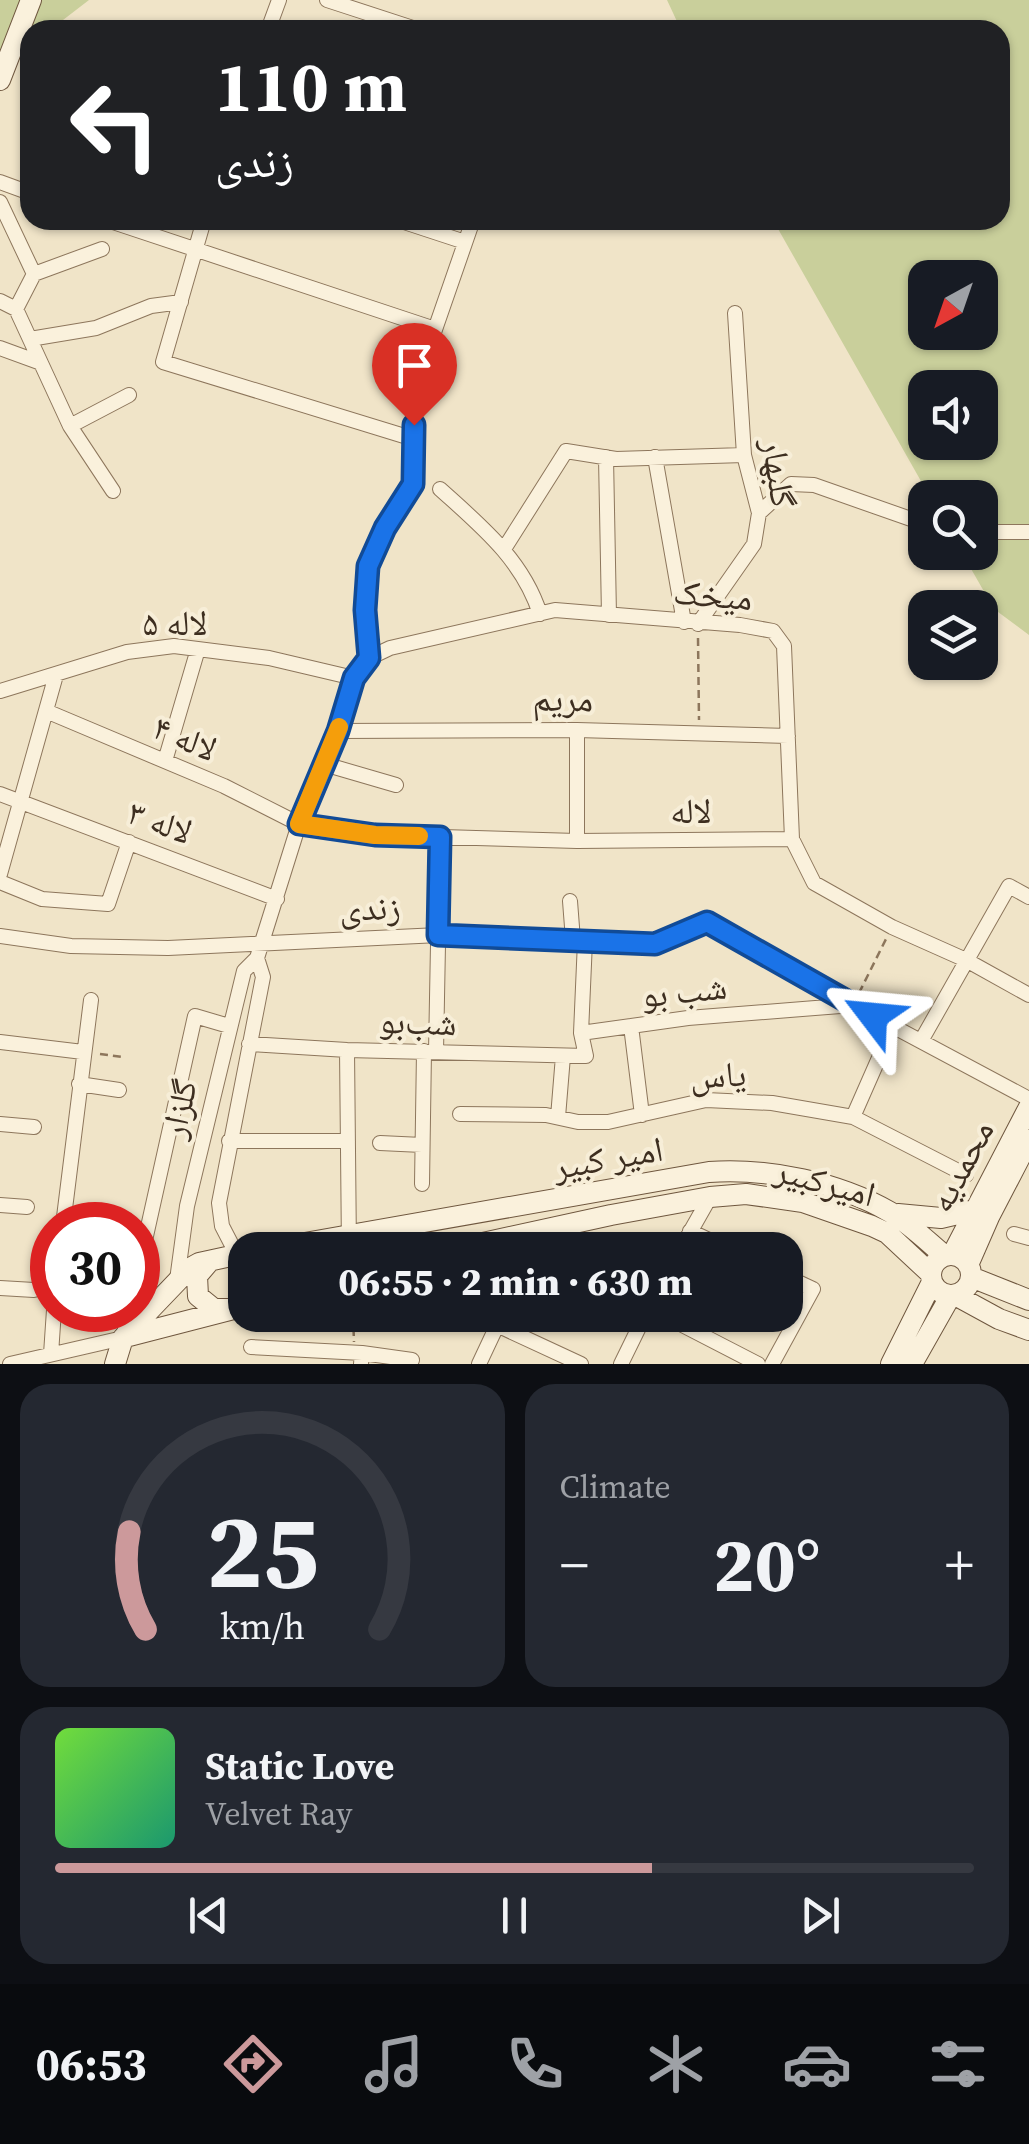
<!DOCTYPE html>
<meta charset="utf-8">
<style>
:root{--surface:#171b24;--page:#242831;--text:#f1f3f6;--muted:#9ea1a6;--line:#363941;--accent:#cc999b}
body{margin:0;font-family:"Source Serif 4","Noto Naskh Arabic",serif;background:var(--page);color:var(--text);height:100vh;display:flex;flex-direction:column;font-size:38px;white-space:nowrap}
*{box-sizing:border-box;margin:0}
p{font-size:32px;color:var(--muted)}
.icon{flex:none;width:55px;height:55px;fill:none;stroke:currentColor;stroke-width:2;stroke-linecap:round;stroke-linejoin:round}
.map{position:relative;height:1364px;overflow:hidden}
.sheet{display:flex;flex-direction:column;gap:20px;padding:20px;background:#0d0f14;flex:1}
.sheet>*{flex:none}
.guide{position:absolute;left:20px;top:20px;width:990px;height:210px;border-radius:30px;box-shadow:0 2px 8px #0004;background:#202124;color:#fff;overflow:hidden}
.needle{width:65px;rotate:220deg}
.controls{position:absolute;left:908px;top:260px;display:grid;gap:20px}
.controls a{display:grid;place-items:center;width:90px;height:90px;border-radius:20px;background:var(--surface);box-shadow:0 2px 8px #0004;font-size:50px}
.speed{position:absolute;left:30px;top:1202px;display:flex;gap:20px;font-size:50px;font-weight:700;text-align:center}
.speed>*{display:grid;place-content:center;width:130px;height:130px;border-radius:50%;background:var(--surface);box-shadow:0 2px 8px #0004;line-height:1}
.speed .limit{border:15px solid #d22;background:#fff;color:#111}
.pin{position:absolute;display:grid;place-items:center;width:85px;height:85px;color:#fff;margin:-102px -42px;border-radius:50% 50% 50% 0;rotate:-45deg;box-shadow:0 0 10px #0007}
.pin .icon{rotate:45deg}
.me{position:absolute;width:110px;margin:-55px;rotate:299deg;stroke-linejoin:round;filter:drop-shadow(0 0 8px #0008)}
.turn{display:flex;align-items:center;gap:35px;height:210px;padding:0 30px;font-size:45px}
.turn .icon{width:130px;height:130px;stroke-width:2.5}
.turn b{display:block;font-size:70px;line-height:85px}
.big{font-size:75px;font-weight:800;line-height:1.1}
.sheet .tile{flex:1;display:flex;flex-direction:column;justify-content:center;gap:15px;min-width:0;padding:0 35px;border-radius:30px;background:var(--page)}
.sheet .dial{align-items:center;gap:0}
.dial svg{height:260px;overflow:visible;fill:none;stroke:var(--line);stroke-width:7;stroke-linecap:round;text-anchor:middle}
.dial text{fill:var(--text);stroke:none}
.song{display:flex;align-items:center;gap:30px}
.cover{width:120px;height:120px;border-radius:15px;background:linear-gradient(135deg,hsl(100 70% 55%),hsl(160 70% 35%))}
.played{height:10px;border-radius:5px;background:linear-gradient(90deg,var(--accent) 65%,var(--line) 65%)}
.keys{display:flex;justify-content:space-around;direction:ltr}
.heat{display:flex;justify-content:space-between;align-items:center;font-size:55px;direction:ltr}
.sheet .tiles{flex:1;display:grid;gap:20px;grid-template-columns:1fr 1fr}
.tile:last-child{grid-column:span 2}
.trip{position:absolute;left:228px;top:1232px;width:575px;height:100px;border-radius:30px;background:var(--surface);box-shadow:0 2px 8px #0004;font-weight:800;line-height:100px;text-align:center}
.dock{display:flex;height:160px;justify-content:space-around;align-items:center;background:#090b0e;color:var(--muted)}
.dock .icon{width:70px;height:70px}
.dock .on{color:var(--accent)}
.dock b{font-size:45px;color:var(--text)}
.map>svg:first-child{display:block}
</style>
<div class="map">
<svg width="1029" height="1364" viewBox="0 0 1029 1364">
<rect width="100%" height="100%" fill="#f0e4c8"/>
<path fill="#c9cf9b" fill-rule="evenodd" d="M0,0H89L50,30H30V46L0,69Z
M667,0H1029V635L994,609L962,553L980,552V498L930,497L773,220H1000V30H681ZM925,278H980V332H925ZM925,388H980V442H925Z"/>
<g fill="none" stroke-linecap="round" stroke-linejoin="round">
<defs>
<path id="street" d="M327,0L419,30
M268,30L279,0
M0,182L30,193
M0,202L34,274
M107,220L435,329
M204,220L163,362L414,439
M398,220L465,242
M0,301L16,309L70,426L113,491
M16,309L34,274L102,249
M30,339L96,328L151,306L181,302
M0,348L41,363
M70,426L129,395
M606,457L609,615
M655,457L684,622
M440,489C481,526 523,560 540,614
M759,513L791,484L814,485L925,524
M980,532H1029
M504,549L566,451L616,459L744,455
M698,624L754,544L759,513L744,455L735,313
M369,658L365,610L368,566L385,528L413,484L414,425L421,370L473,220
M0,691L127,652L174,646L269,658L354,678
M46,711L224,786L299,824L375,835L577,841L792,839L814,883L892,927L966,960L1029,995
M338,731L577,730L788,736
M165,761L198,649
M324,764L396,785
M0,794L277,899
M577,841V730
M0,874L56,675
M0,882L42,899L108,904L129,842
M570,901L573,940
M0,936L71,946L168,948L439,935L655,944L707,921L853,1005L1029,1099
M631,1026L642,1115
M581,1033L688,1018L853,1005
M921,1041L1009,886L1029,897
M0,1042L83,1052
M249,1044L347,1050L586,1056L581,1033L585,941
M347,1050L349,1250
M436,1052L440,837
M79,1084L119,1090
M460,1114L546,1115L578,1122H608L706,1100L772,1103L853,1117L966,1175
M558,1117L563,1056
M853,1117L893,1026
M0,1124L34,1127
M229,1141H348
M380,1143L422,1145
M422,1184L424,1051
M0,1205L27,1207
M63,1225L91,1000
M690,1231L730,1250
M1014,1234L1029,1238
M680,1250L710,1197
M237,1255L222,1226L219,1203L263,977L257,958
M138,1272L195,1016L229,1026
M177,1280L187,1206L244,971L257,958L299,824L338,731L354,678L369,658L390,648L555,610L740,625L773,631L784,646L792,839
M0,1288L34,1290
M663,1315L758,1364
M499,1326L581,1364
M251,1347L362,1353L361,1364
M362,1353L412,1360
M51,1354L54,1310
M10,1364L123,1338L129,1310
M479,1364L502,1315
M621,1364L645,1315
M772,1364L813,1289L785,1276"/>
<path id="secondary" d="M0,80L31,0
M898,1214L941,1218L975,1210
M265,1250L709,1172C769,1168 838,1182 890,1212C910,1224 927,1241 945,1256
M451,1250L611,1215L710,1197L746,1194L803,1202L872,1226L887,1233L931,1274
M931 1275a20 20 0 1 1 40 0a20 20 0 1 1-40 0Z
M952,1255L1029,1107
M209,1262L197,1276L198,1296L214,1309H230
M968,1265L989,1217L1029,1140
M971,1277L1029,1300
M955,1295L999,1319L1029,1330
M125,1337L245,1306
M115,1364L123,1338L190,1268L199,1263L245,1253
M891,1364L932,1282
M912,1364L951,1295"/>
</defs>
<use href="#street" stroke="#8d765c" stroke-width="16"/>
<use href="#secondary" stroke="#6f573f" stroke-width="22"/>
<path stroke="#8d765c" stroke-width="2.5" stroke-dasharray="8 5" stroke-linecap="butt" d="M698,638L699,720
M859,993L887,937
M100,1054L123,1057
M353,1315L354,1342"/>
<use href="#street" stroke="#faf1dc" stroke-width="14"/>
<use href="#secondary" stroke="#faf1dc" stroke-width="20"/>
</g>
<g fill="none" stroke-linecap="round" stroke-linejoin="round">
<defs>
<path id="route" d="M414,425L413,484L385,528L368,566L365,610L369,658L354,678L338,731L299,824L375,835L440,837L438,935L655,944L707,922L873,1016"/>
</defs>
<use href="#route" stroke="#114b97" stroke-width="25"/>
<use href="#route" stroke="#1a73e8" stroke-width="18"/>
<path stroke="#f59e0b" stroke-width="18" d="M339,727L299,824L375,835L419,836"/>
</g>
<g text-anchor="middle" stroke-width="8" stroke-linejoin="round" paint-order="stroke">
<g font-size="35" fill="#3d2e20" stroke="#f7eed8">
<text transform="translate(779 473) rotate(82)" y="12">گلبهار</text>
<text transform="translate(713 595) rotate(5)" y="12">میخک</text>
<text x="175" y="635">لاله ۵</text>
<text transform="translate(563 699) rotate(1)" y="12">مریم</text>
<text transform="translate(185 738) rotate(23)" y="12">لاله ۴</text>
<text x="691" y="823">لاله</text>
<text transform="translate(160 822) rotate(20)" y="12">لاله ۳</text>
<text transform="translate(370 908) rotate(-2)" y="12">زندی</text>
<text transform="translate(684 991) rotate(-6)" y="12">شب بو</text>
<text transform="translate(418 1022) rotate(2)" y="12">شب‌بو</text>
<text transform="translate(718 1075) rotate(-3)" y="12">یاس</text>
<text transform="translate(179 1109) rotate(-77)" y="12">گلزار</text>
<text transform="translate(608 1158) rotate(-10)" y="12">امیر کبیر</text>
<text transform="translate(961 1166) rotate(-62)" y="12">محمدیه</text>
<text transform="translate(825 1182) rotate(15)" y="12">امیرکبیر</text>
</g>
</g>
</svg>
<div class="controls">
<a><svg class="needle" viewBox="-14 -14 28 28"><path d="M0-13l5 13h-10z" fill="#e53935"/><path d="M0 13l5-13h-10z" fill="#9ea1a6"/></svg></a>
<a><svg class="icon" aria-label="sound" viewBox="0 0 24 24"><path d="M4 9h4l5-4v14l-5-4H4zM17 9q2 3 0 6"/></svg></a>
<a><svg class="icon" aria-label="search" viewBox="0 0 24 24"><circle cx="10" cy="10" r="6"/><path d="M15 15l6 6"/></svg></a>
<a><svg class="icon" aria-label="layers" viewBox="0 0 24 24"><path d="M12 4l9 5-9 5-9-5zM3 14l9 5 9-5"/></svg></a>
</div>
<div class="speed"><div class="limit">30</div></div>
<div class="pin" style="left:414px;top:425px;background:#d93025"><svg class="icon" aria-label="arrive" viewBox="0 0 24 24"><path d="M6 21V4h12l-3 4 3 4H6"/></svg></div>
<svg class="me" style="left:873px;top:1016px" viewBox="-20 -20 40 40"><path d="M0-17L14 15 0 8-14 15z" fill="#1a73e8" stroke="#fff" stroke-width="4"/></svg>
<div class="trip">06:55 · 2 min · 630 m</div>
<div class="guide">
<div class="turn"><svg class="icon" aria-label="left" viewBox="0 0 24 24"><path d="M17 20v-9H6M10 6l-5 5 5 5"/></svg><div><b>110 m</b>زندی</div></div>
</div>
</div>
<section class="sheet">
<div class="tiles">
<div class="tile dial"><svg viewBox="0 0 100 80">
<path d="M14 69A42 42 0 1 1 86 69"/>
<path d="M14 69A42 42 0 0 1 9 39" stroke="#cc999b"/>
<text x="50" y="56" font-size="32" font-weight="700">25</text>
<text x="50" y="72" font-size="11">km/h</text>
</svg></div>
<div class="tile"><p>Climate</p>
<div class="heat"><a>−</a><b class="big">20°</b><a>+</a></div>
</div>
<div class="tile">
<div class="song"><i class="cover"></i><div><b>Static Love</b><p>Velvet Ray</p></div></div>
<div class="played"></div>
<div class="keys"><svg class="icon" aria-label="previous" viewBox="0 0 24 24"><path d="M18 5L8 12l10 7zM5 5v14"/></svg><svg class="icon" aria-label="pause" viewBox="0 0 24 24"><path d="M8 5v14M16 5v14"/></svg><svg class="icon" aria-label="next" viewBox="0 0 24 24"><path d="M6 5l10 7-10 7zM19 5v14"/></svg></div>
</div>
</div>
</section>
<nav class="dock">
<b>06:53</b>
<svg class="icon on" aria-label="directions" viewBox="0 0 24 24"><path d="M12 3l9 9-9 9-9-9zM9 14v-3h6M13 9l2 2-2 2"/></svg>
<svg class="icon" aria-label="music" viewBox="0 0 24 24"><path d="M9 18V5l10-2v13"/><circle cx="6" cy="18" r="3"/><circle cx="16" cy="16" r="3"/></svg>
<svg class="icon" aria-label="phone" viewBox="0 0 24 24"><path d="M5 4h4l2 5-3 2q2 4 5 5l2-3 5 2v4C11 20 4 13 5 4z"/></svg>
<svg class="icon" aria-label="climate" viewBox="0 0 24 24"><path d="M12 3v18M4 7l16 10M4 17L20 7"/></svg>
<svg class="icon" aria-label="car" viewBox="0 0 24 24"><path d="M5 17H2v-5l4-1 3-4h7l3 4 3 1v5h-3M9 17h6M6 11h13"/><circle cx="7" cy="17" r="2"/><circle cx="17" cy="17" r="2"/></svg>
<svg class="icon" aria-label="filters" viewBox="0 0 24 24"><path d="M4 7h16M4 17h16"/><circle cx="9" cy="7" r="2"/><circle cx="15" cy="17" r="2"/></svg>
</nav>
